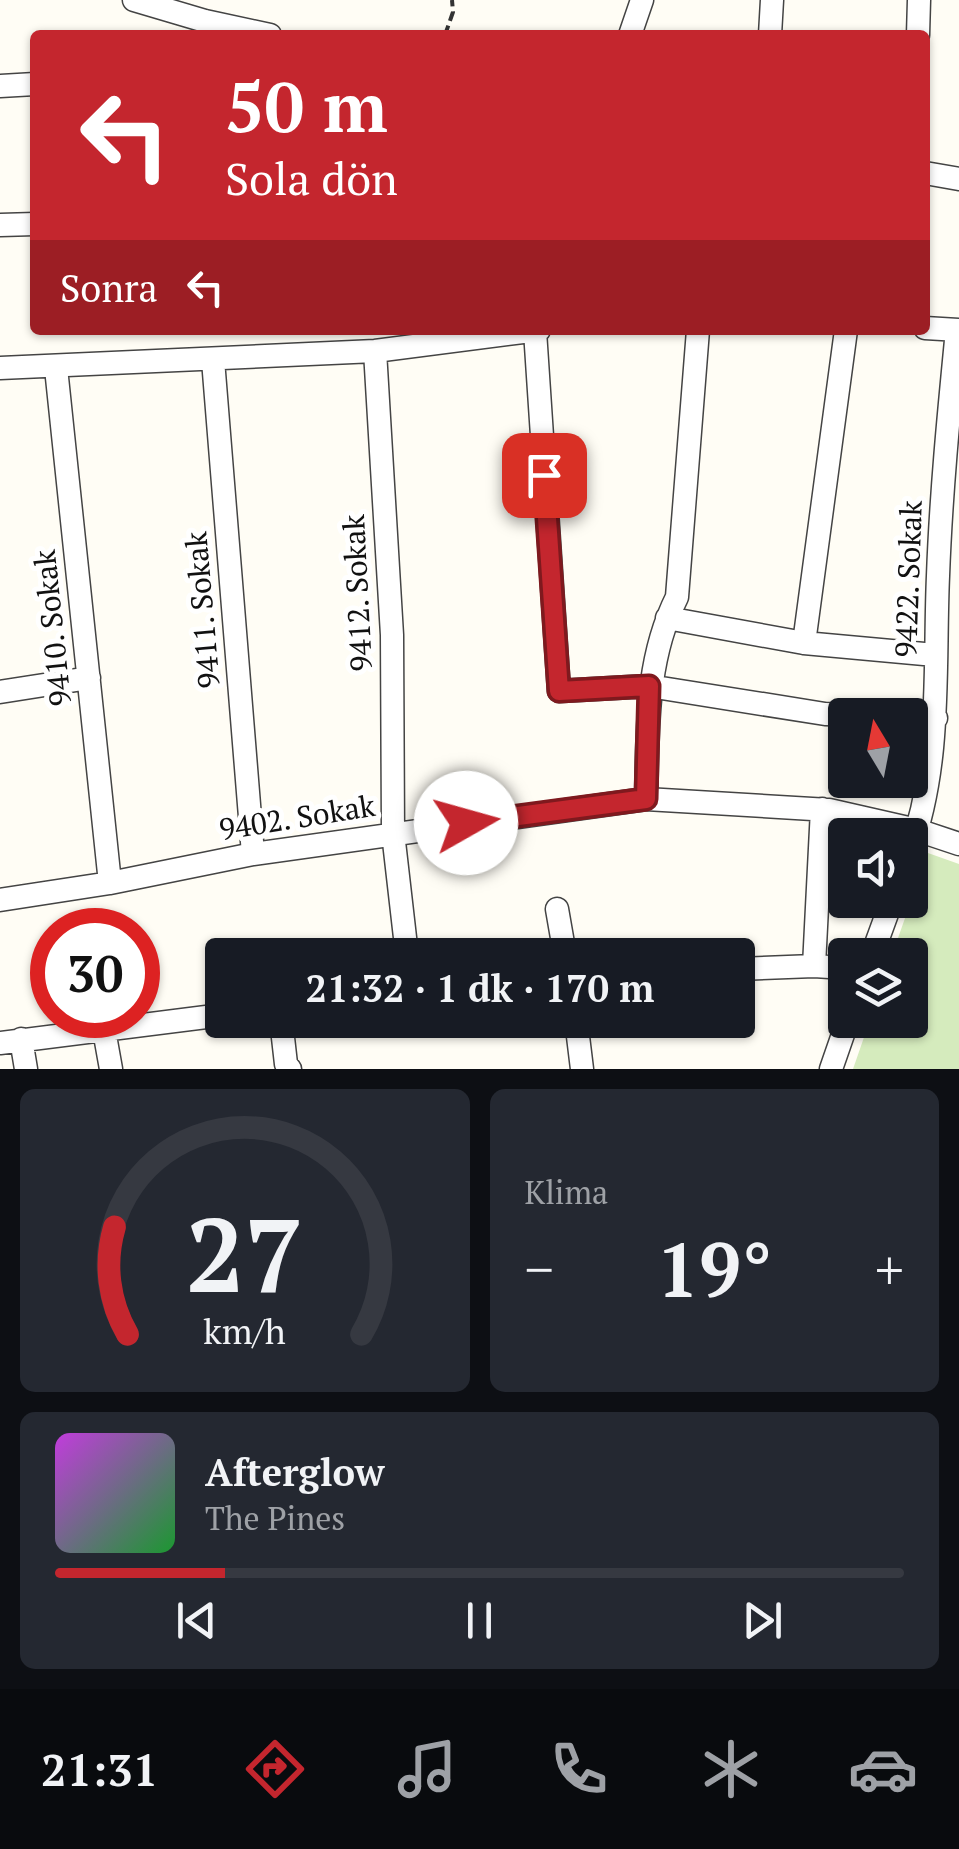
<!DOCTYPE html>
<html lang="tr">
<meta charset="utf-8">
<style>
:root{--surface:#171b24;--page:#242831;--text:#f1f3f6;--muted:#9ea1a6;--line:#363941;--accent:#c4262e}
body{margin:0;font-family:"PT Serif",serif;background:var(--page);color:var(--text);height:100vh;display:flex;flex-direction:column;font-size:38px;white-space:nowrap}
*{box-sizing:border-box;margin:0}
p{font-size:32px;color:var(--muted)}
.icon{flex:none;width:55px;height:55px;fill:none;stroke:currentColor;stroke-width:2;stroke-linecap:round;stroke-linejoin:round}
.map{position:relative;height:1069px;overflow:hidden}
.sheet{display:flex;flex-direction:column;gap:20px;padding:20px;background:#0d0f14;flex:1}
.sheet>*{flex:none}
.top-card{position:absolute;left:30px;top:30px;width:900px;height:305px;border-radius:10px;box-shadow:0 2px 8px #0004;background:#c4262e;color:#fff;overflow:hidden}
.needle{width:65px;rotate:350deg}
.tools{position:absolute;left:828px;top:698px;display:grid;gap:20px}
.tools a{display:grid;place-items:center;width:100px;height:100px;border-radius:10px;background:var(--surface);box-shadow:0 2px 8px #0004;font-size:50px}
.speed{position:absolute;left:30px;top:908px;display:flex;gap:20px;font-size:50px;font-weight:700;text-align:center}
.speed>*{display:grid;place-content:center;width:130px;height:130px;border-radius:50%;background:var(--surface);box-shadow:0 2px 8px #0004;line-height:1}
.speed .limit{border:15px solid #d22;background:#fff;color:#111}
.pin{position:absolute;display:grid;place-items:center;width:85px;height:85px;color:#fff;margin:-42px;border-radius:20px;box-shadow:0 5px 15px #0006}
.me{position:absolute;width:110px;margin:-55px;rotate:83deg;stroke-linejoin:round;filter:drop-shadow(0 0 8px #0008)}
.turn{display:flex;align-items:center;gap:35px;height:210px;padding:0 30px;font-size:45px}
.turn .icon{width:130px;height:130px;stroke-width:2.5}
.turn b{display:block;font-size:70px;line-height:85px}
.then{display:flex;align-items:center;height:95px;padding:0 30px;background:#0003;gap:20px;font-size:38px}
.big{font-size:75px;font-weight:800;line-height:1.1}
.sheet .tile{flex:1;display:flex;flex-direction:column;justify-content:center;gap:15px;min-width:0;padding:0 35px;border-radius:15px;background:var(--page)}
.sheet .dial{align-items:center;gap:0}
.dial svg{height:260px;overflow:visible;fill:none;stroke:var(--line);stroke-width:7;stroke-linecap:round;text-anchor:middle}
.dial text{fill:var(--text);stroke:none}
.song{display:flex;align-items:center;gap:30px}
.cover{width:120px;height:120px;border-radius:15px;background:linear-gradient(135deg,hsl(290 70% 55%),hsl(130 70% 35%))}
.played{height:10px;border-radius:5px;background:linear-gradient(90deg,var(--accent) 20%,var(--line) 20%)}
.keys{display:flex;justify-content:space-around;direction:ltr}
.heat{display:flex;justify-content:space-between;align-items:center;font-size:55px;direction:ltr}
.sheet .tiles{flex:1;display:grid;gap:20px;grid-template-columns:1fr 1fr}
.tile:last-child{grid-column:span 2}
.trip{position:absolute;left:205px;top:938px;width:550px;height:100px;border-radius:10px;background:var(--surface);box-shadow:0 2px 8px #0004;font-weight:800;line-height:100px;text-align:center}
.menu{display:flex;height:160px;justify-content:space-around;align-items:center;background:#090b0e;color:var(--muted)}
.menu .icon{width:70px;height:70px}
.menu .current{color:var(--accent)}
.menu b{font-size:45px;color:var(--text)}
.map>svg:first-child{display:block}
</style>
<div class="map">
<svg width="959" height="1069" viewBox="0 0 959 1069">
<rect width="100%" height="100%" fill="#fffdf5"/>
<path fill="#d5ebbd" d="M928,853L959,864V1069H853L870,1020H910V955H892Z"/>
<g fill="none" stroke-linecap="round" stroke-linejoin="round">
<defs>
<path id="minor" d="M134,0L205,21L270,35
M630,35L642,0
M770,35L772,0
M918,35L919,0
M0,86L35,84
M925,173L959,179
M0,225L35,224
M925,328L959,330
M535,331L559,691L649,686L825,714L861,715
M375,351L392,635L393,833L407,955
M213,360L253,854
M0,368L375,351L539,330
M56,368L110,883
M667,618L804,643L935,655
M804,643L846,330
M0,692L89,678
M910,717L936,718
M646,799C648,730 645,661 677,597L698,330
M910,850C942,764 934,666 938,576C941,493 949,412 957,330
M0,900L110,883L253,854L646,799L829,810L917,830L959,844
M557,909L565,955
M872,955L892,900
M814,966L822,809
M738,969L814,966L845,968
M281,1020L286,1064L290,1069
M576,1020L582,1069
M104,1030L111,1069
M21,1039L26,1069
M0,1043L222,1015
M831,1069L848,1020"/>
</defs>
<use href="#minor" stroke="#444" stroke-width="25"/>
<path stroke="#333" stroke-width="4" stroke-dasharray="10 5" stroke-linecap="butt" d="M445,35L453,12L452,0"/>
<use href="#minor" stroke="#fff" stroke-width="22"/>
</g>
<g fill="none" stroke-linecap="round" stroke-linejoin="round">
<defs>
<path id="route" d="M466,823L646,799L649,686L559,691L544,475"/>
</defs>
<use href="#route" stroke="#7f191e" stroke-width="25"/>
<use href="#route" stroke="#c4262e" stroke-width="18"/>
</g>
<g text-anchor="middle" stroke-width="10" stroke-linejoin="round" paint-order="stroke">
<g font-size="30" fill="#111" stroke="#fff">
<text transform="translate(909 579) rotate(-88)" y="10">9422. Sokak</text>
<text transform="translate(358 593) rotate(-93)" y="10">9412. Sokak</text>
<text transform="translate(203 610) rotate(-95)" y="10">9411. Sokak</text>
<text transform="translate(53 628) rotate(-96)" y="10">9410. Sokak</text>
<text transform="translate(297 818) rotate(-9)" y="10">9402. Sokak</text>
</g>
</g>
</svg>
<div class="tools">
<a><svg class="needle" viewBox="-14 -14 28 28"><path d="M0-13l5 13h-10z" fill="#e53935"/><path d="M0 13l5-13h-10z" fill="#9ea1a6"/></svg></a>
<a><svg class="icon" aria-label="sound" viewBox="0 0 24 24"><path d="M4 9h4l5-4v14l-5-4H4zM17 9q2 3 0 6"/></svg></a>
<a><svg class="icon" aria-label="layers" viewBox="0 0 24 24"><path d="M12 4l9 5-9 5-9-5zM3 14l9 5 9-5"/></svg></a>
</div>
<div class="speed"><div class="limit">30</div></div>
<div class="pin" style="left:544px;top:475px;background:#d93025"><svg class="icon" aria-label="arrive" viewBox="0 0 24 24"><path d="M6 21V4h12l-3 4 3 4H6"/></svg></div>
<svg class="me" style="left:466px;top:823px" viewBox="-20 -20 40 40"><circle r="19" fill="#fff"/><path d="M0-13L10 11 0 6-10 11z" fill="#c4262e"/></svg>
<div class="trip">21:32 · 1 dk · 170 m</div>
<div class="top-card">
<div class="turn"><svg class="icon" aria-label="left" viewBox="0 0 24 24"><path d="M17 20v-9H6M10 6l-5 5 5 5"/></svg><div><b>50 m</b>Sola dön</div></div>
<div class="then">Sonra<svg class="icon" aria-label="left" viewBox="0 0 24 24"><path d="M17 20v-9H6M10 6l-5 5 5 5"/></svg></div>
</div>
</div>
<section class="sheet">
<div class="tiles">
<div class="tile dial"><svg viewBox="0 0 100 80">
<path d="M14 69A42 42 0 1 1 86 69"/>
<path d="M14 69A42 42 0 0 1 10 36" stroke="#c4262e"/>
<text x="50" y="56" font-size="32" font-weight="700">27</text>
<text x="50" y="72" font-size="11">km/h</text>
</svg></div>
<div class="tile"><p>Klima</p>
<div class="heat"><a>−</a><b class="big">19°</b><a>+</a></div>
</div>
<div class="tile">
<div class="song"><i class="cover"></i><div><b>Afterglow</b><p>The Pines</p></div></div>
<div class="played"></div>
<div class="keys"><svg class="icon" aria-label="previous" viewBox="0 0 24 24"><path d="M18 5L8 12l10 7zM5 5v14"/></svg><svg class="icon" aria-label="pause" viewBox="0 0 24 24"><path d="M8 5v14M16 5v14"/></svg><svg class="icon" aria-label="next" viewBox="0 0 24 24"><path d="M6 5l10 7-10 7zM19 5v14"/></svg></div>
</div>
</div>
</section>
<nav class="menu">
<b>21:31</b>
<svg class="icon current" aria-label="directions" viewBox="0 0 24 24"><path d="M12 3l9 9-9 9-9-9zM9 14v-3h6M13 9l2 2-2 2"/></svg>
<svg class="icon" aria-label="music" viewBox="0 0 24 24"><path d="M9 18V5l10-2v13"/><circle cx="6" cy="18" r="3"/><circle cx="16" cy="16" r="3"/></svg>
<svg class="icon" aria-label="phone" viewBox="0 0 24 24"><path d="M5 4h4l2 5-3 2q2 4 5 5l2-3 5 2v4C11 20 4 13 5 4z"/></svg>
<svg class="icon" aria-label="climate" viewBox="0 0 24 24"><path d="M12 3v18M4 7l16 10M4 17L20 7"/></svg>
<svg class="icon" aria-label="car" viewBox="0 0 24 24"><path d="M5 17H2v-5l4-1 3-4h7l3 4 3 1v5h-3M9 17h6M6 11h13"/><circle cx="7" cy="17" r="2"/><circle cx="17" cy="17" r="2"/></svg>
</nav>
